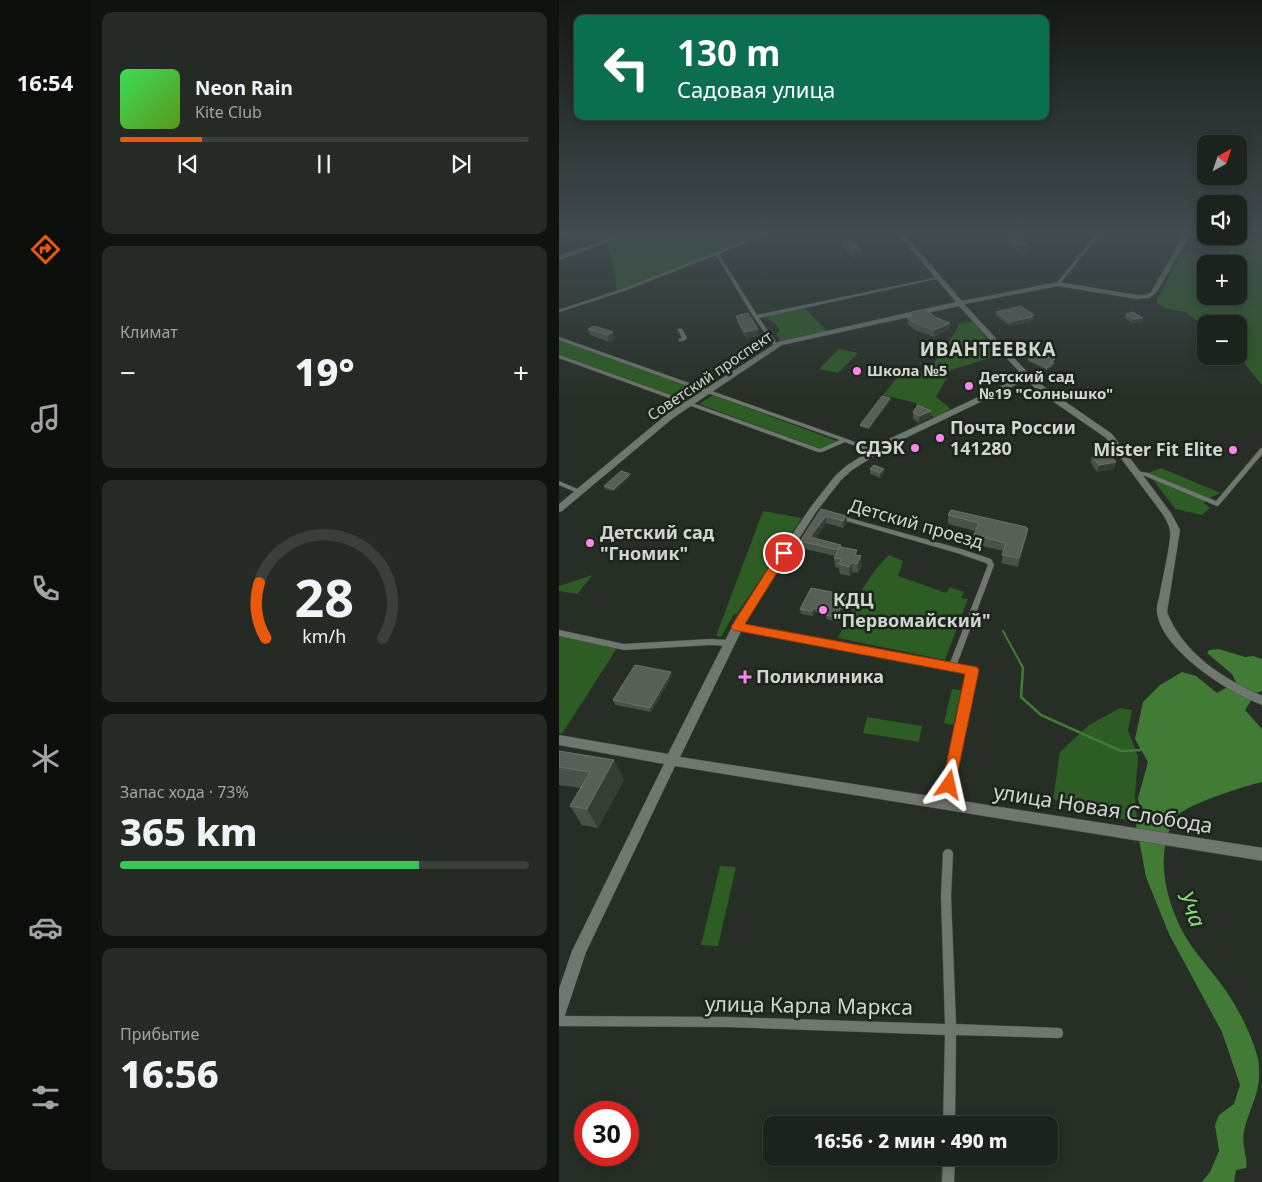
<!DOCTYPE html>
<html lang="ru">
<meta charset="utf-8">
<style>
:root{--surface:#1c221c;--page:#252a25;--text:#f1f3f6;--muted:#a0a4a3;--line:#3a3f3b;--accent:#ea580c}
body{margin:0;font-family:"Noto Sans",sans-serif;background:var(--page);color:var(--text);height:100vh;display:flex;flex-direction:column;font-size:19px;white-space:nowrap}
*{box-sizing:border-box;margin:0}
p{font-size:16px;color:var(--muted)}
.icon{flex:none;width:28px;height:28px;fill:none;stroke:currentColor;stroke-width:2;stroke-linecap:round;stroke-linejoin:round}
.map{position:relative;flex:1;overflow:hidden}
.details{display:flex;flex-direction:column;gap:12px;padding:12px;background:#0f130f;width:469px}
.details>*{flex:none}
.banner{position:absolute;left:15px;top:15px;width:475px;height:105px;border-radius:10px;box-shadow:0 2px 12px #0003,0 0 0 1px var(--line);background:#0b6e4f;color:#fff;overflow:hidden}
.needle{width:32px;rotate:40deg}
.fabs{position:absolute;left:638px;top:135px;display:grid;gap:10px}
.fabs a{display:grid;place-items:center;width:50px;height:50px;border-radius:10px;background:var(--surface);box-shadow:0 2px 12px #0003,0 0 0 1px var(--line);font-size:25px}
.speed{position:absolute;left:15px;top:1101px;display:flex;gap:10px;font-size:25px;font-weight:700;text-align:center}
.speed>*{display:grid;place-content:center;width:65px;height:65px;border-radius:50%;background:var(--surface);box-shadow:0 2px 12px #0003,0 0 0 1px var(--line);line-height:1}
.speed .limit{border:8px solid #d22;background:#fff;color:#111}
.pin{position:absolute;display:grid;place-items:center;width:42px;height:42px;color:#fff;margin:-21px;border:2px solid #fff;border-radius:50%;box-shadow:0 1px 5px #0007}
.me{position:absolute;width:55px;margin:-28px;rotate:11deg;stroke-linejoin:round;filter:drop-shadow(0 0 4px #0008)}
.turn{display:flex;align-items:center;gap:18px;height:105px;padding:0 20px;font-size:22px}
.turn .icon{width:65px;height:65px;stroke-width:2.5}
.turn b{display:block;font-size:35px;line-height:42px}
.big{font-size:38px;font-weight:800;line-height:1.1}
.details .tile{flex:1;display:flex;flex-direction:column;justify-content:center;gap:8px;min-width:0;padding:0 18px;border-radius:10px;background:var(--page)}
.details .dial{align-items:center;gap:0}
.dial svg{height:130px;overflow:visible;fill:none;stroke:var(--line);stroke-width:7;stroke-linecap:round;text-anchor:middle}
.dial text{fill:var(--text);stroke:none}
.song{display:flex;align-items:center;gap:15px}
.cover{width:60px;height:60px;border-radius:8px;background:linear-gradient(135deg,hsl(130 70% 55%),hsl(90 70% 35%))}
.played{height:5px;border-radius:2px;background:linear-gradient(90deg,var(--accent) 20%,var(--line) 20%)}
.keys{display:flex;justify-content:space-around;direction:ltr}
.heat{display:flex;justify-content:space-between;align-items:center;font-size:28px;direction:ltr}
.charge{height:8px;border-radius:4px;background:linear-gradient(90deg,#34c759 73%,var(--line) 0)}
.trip{position:absolute;left:204px;top:1116px;width:295px;height:50px;border-radius:10px;background:var(--surface);box-shadow:0 2px 12px #0003,0 0 0 1px var(--line);font-weight:800;line-height:50px;text-align:center}
main{display:flex;flex:1;min-height:0}
.menu{display:flex;flex-direction:column;width:90px;justify-content:space-around;align-items:center;background:#0b0e0b;color:var(--muted)}
.menu .icon{width:35px;height:35px}
.menu .on{color:var(--accent)}
.menu b{font-size:22px;color:var(--text)}
.map>svg:first-child{display:block}
</style>
<main>
<nav class="menu">
<b>16:54</b>
<svg class="icon on" aria-label="directions" viewBox="0 0 24 24"><path d="M12 3l9 9-9 9-9-9zM9 14v-3h6M13 9l2 2-2 2"/></svg>
<svg class="icon" aria-label="music" viewBox="0 0 24 24"><path d="M9 18V5l10-2v13"/><circle cx="6" cy="18" r="3"/><circle cx="16" cy="16" r="3"/></svg>
<svg class="icon" aria-label="phone" viewBox="0 0 24 24"><path d="M5 4h4l2 5-3 2q2 4 5 5l2-3 5 2v4C11 20 4 13 5 4z"/></svg>
<svg class="icon" aria-label="climate" viewBox="0 0 24 24"><path d="M12 3v18M4 7l16 10M4 17L20 7"/></svg>
<svg class="icon" aria-label="car" viewBox="0 0 24 24"><path d="M5 17H2v-5l4-1 3-4h7l3 4 3 1v5h-3M9 17h6M6 11h13"/><circle cx="7" cy="17" r="2"/><circle cx="17" cy="17" r="2"/></svg>
<svg class="icon" aria-label="filters" viewBox="0 0 24 24"><path d="M4 7h16M4 17h16"/><circle cx="9" cy="7" r="2"/><circle cx="15" cy="17" r="2"/></svg>
</nav>
<section class="details">
<div class="tile">
<div class="song"><i class="cover"></i><div><b>Neon Rain</b><p>Kite Club</p></div></div>
<div class="played"></div>
<div class="keys"><svg class="icon" aria-label="previous" viewBox="0 0 24 24"><path d="M18 5L8 12l10 7zM5 5v14"/></svg><svg class="icon" aria-label="pause" viewBox="0 0 24 24"><path d="M8 5v14M16 5v14"/></svg><svg class="icon" aria-label="next" viewBox="0 0 24 24"><path d="M6 5l10 7-10 7zM19 5v14"/></svg></div>
</div>
<div class="tile"><p>Климат</p>
<div class="heat"><a>−</a><b class="big">19°</b><a>+</a></div>
</div>
<div class="tile dial"><svg viewBox="0 0 100 80">
<path d="M14 69A42 42 0 1 1 86 69"/>
<path d="M14 69A42 42 0 0 1 10 35" stroke="#ea580c"/>
<text x="50" y="56" font-size="32" font-weight="700">28</text>
<text x="50" y="72" font-size="11">km/h</text>
</svg></div>
<div class="tile"><p>Запас хода · 73%</p><b class="big">365 km</b><div class="charge"></div></div>
<div class="tile"><p>Прибытие</p><b class="big">16:56</b></div>
</section>
<div class="map">
<svg width="704" height="1182" viewBox="0 0 704 1182">
<rect width="100%" height="100%" fill="#262e25"/>
<path fill="#2d5c24" fill-rule="evenodd" d="M1,234H64C35,245 30,245 1,234Z
M72,234H202L58,291L54,265L48,243Z
M679,234H703V385L679,356V324H646V327L626,312L608,309L598,303V299L623,252L667,259L676,237L672,236H679ZM646,264H679V296H646Z
M246,308L269,332L222,341L217,334L221,331L216,323L204,317Z
M414,321L440,355L392,370L377,397L391,408L386,414L376,418L358,408L357,403L324,395L345,369L368,373L397,331L400,324Z
M0,338L80,365L141,390L126,400L0,356Z
M280,349L299,353L279,373L260,369Z
M154,395L281,442L262,449L140,404Z
M602,468L662,493L648,499L645,503L651,508L643,515L616,509L589,473Z
M204,511L243,518L178,614H175L162,637L157,636Z
M330,555L344,561L339,576L387,593L391,587L405,592L402,598L409,599L386,660L279,638C293,610 306,577 330,555Z
M34,575L18,594L0,591V586Z
M0,636L58,648L3,734L0,733Z
M393,689L402,690L394,725L385,723Z
M561,708L573,710L569,731L579,756L576,797L578,818C549,823 520,811 494,799L501,752L530,725Z
M308,717L363,726L360,742L304,733Z
M161,866L177,867L159,946L142,945Z"/>
<path fill="#417b36" d="M660,649L686,657L694,656L703,659V691L697,693L686,710L703,729V782C683,787 631,803 616,817C613,820 612,827 610,831C597,865 610,909 628,939C639,957 655,973 667,991C680,1010 693,1035 699,1059C704,1091 692,1102 685,1131C682,1144 689,1157 687,1168L677,1170L675,1182H643L651,1172L660,1151L656,1125L660,1115L675,1104L681,1085L663,1032L610,934L587,877L577,824L582,813L579,798L589,762L576,739L584,702L601,685L623,672L637,676L658,693L677,682L673,674L648,653L650,650Z"/>
<g fill="none" stroke-linecap="round" stroke-linejoin="round">
<path stroke="#417b36" stroke-width="2" d="M444,631L463,666"/>
<path stroke="#417b36" stroke-width="2.5" d="M462,664L464,668L462,697L482,715L562,751L582,750"/>
<defs>
<path id="street" d="M203,234H208L160,254L198,315L380,277L382,278L200,318L219,345L217,346H215L194,316L157,255L65,291L0,312V310L63,289Z
M537,234H541L500,285H498V283Z
M119,329H123L128,338C127,340 123,342 120,341V339L123,338L119,330Z
M0,337L288,439L318,451L317,452H313L286,442L263,452H259L0,358V355L261,449L281,440L0,340Z
M702,448H704V453L660,505L658,506L586,476L578,475L575,473L578,471L589,473L657,501Z
M0,481L23,491L24,492L23,493H19L0,485Z
M279,515L402,549L432,559L435,565L398,664L416,668L417,670L393,788L390,789L387,788L386,785L409,672L178,630L175,629L174,627L175,625L178,624L391,663L429,565L427,563L398,553L277,518L276,517L277,516Z
M0,630L65,644L151,639L170,640L173,641L174,643L173,645L170,646L151,645L65,650L0,636Z
M389,849L392,850L394,853L392,896L397,1024L499,1028L503,1029L504,1033L503,1037L499,1038L397,1035L396,1125H384L386,1035L168,1027L0,1026V1016L168,1017L386,1024L382,896L384,853L386,850Z
M384,1158H396L395,1182H383Z"/>
<path id="secondary" d="M62,234H70L0,260V256Z
M339,234H345L403,301L499,282L578,295H587L592,292L626,234H632L597,293L590,298L578,299L499,286L405,304L471,375L488,389L553,434L612,513L621,530L608,612C623,652 665,680 704,696V705C671,694 602,650 598,612C597,607 600,599 601,593C603,581 613,539 611,530C610,525 607,520 605,516L547,438L482,393L467,380L334,444L293,470L282,480L257,512L187,621L121,757L704,848V861L116,766L27,952L5,1018L0,1021V989L13,951L105,764L0,745V735L109,754L178,617L251,508L276,476L287,466L328,440L464,376L400,306L223,345L114,418L3,511L0,512V504L108,414L219,342L397,302Z"/>
</defs>
<use href="#street" stroke="#454c44" stroke-width="1"/>
<use href="#secondary" stroke="#454c44" stroke-width="1"/>
<use href="#street" fill="#6f786e" fill-rule="evenodd"/>
<use href="#secondary" fill="#6f786e" fill-rule="evenodd"/>
</g>
<path fill="#495148" d="M451,238L470,245L469,253L461,254L451,245Z
M284,241L303,257L295,259L284,247Z
M353,312L376,317L391,323L390,329L375,337L356,330L349,325L348,318L353,316Z
M437,312L475,315V320H472V322L451,326L437,316Z
M567,314L583,322L573,323L566,318Z
M177,316L200,336L187,338L178,322Z
M29,329L54,332L56,339L50,342L31,335Z
M469,359L496,361L493,363L494,366L488,370L469,361Z
M331,398L332,400L310,429L301,427V425Z
M354,412L372,417L360,423L354,419Z
M533,456L557,462L555,469L538,472L532,463Z
M311,469L325,473L321,478L311,474Z
M72,476L55,491L46,489L45,486Z
M262,509L287,516L288,523L284,528L267,523L256,539L282,545L283,547L299,556L303,566L299,573L293,572L291,576L281,574L280,568L276,567L275,558L276,556L242,548L241,541Z
M392,510L467,538L459,567L442,563L445,551L414,544L415,535L417,531L389,524V515Z
M288,600L278,622L267,619V615L256,612L254,616L242,614L241,609Z
M113,676L92,712L56,705L54,700Z
M0,751L55,760L65,780L39,828L23,825L11,806L21,788L0,785Z"/>
<path fill="#353d34" d="M470,245L469,253L461,254V246Z
M303,251V257L295,259L294,253Z
M475,315V320H472V322L451,326V322Z
M584,318L583,322L573,323L574,319Z
M391,323L390,329L375,337V330Z
M199,329L200,336L187,338L186,332Z
M54,332L56,339L50,342L48,335Z
M495,363L494,366L488,370V368Z
M331,398L332,400L310,429V427Z
M372,411V417L360,423V416Z
M557,462L555,469L538,472L540,465Z
M325,469V473L321,478V473Z
M71,474L72,476L55,491V489Z
M267,516V523L253,543L251,537Z
M287,516L288,523L284,528V521Z
M469,529L467,538L459,567L460,558Z
M302,556L303,566L299,573L298,564Z
M293,562V572L291,576L290,567Z
M288,595V600L278,622L277,617Z
M255,608L256,612L254,616L253,611Z
M112,672L113,676L92,712L91,708Z
M55,760L65,780L39,828L28,809Z"/>
<path fill="#585f57" stroke="#6b726a" d="M460,236L470,245L461,246L451,238Z
M293,240L303,251L294,253L284,241Z
M462,306L475,315L471,316L473,317L451,322L437,312Z
M367,310L376,317L391,323L375,330L356,323L348,318L356,315L353,312Z
M574,312L584,318L574,319L567,314Z
M189,313L199,329L186,332L177,316Z
M35,326L54,332L48,335L29,329Z
M479,353L496,359L491,362L495,363L488,368L469,359Z
M323,396L331,398L310,427L301,425Z
M359,405L372,411L360,416L354,412Z
M550,453L557,462L540,465L533,456Z
M315,465L325,469L321,473L311,469Z
M62,471L71,474L55,489L45,486Z
M262,509L287,516L284,521L267,516L251,537L282,545L279,550L241,541Z
M392,510L467,527L469,529L460,558L443,555L447,543L415,535L420,523L389,515Z
M281,547L298,550L296,555L302,556L298,564L293,562L290,567L280,564L283,559L275,558Z
M252,588L288,595L277,617L267,615L269,611L255,608L253,611L241,609Z
M76,665L112,672L91,708L54,700Z
M0,751L55,760L28,809L11,806L31,772L0,767Z"/>
<linearGradient id="sky" x2="0" y2="1"><stop stop-color="#151914"/><stop offset="0.58" stop-color="#414c51"/><stop offset="1" stop-color="#414c51" stop-opacity="0"/></linearGradient>
<rect width="704" height="400" fill="url(#sky)"/>
<path fill="#ea580c" stroke="#983908" d="M225,549L230,553L186,624L418,667L420,670L395,790L390,792L385,790L383,785L406,674L174,630L172,627L174,624L221,550Z"/>
<g fill="#f888eb" stroke="#1d241c" stroke-width="2">
<circle cx="298" cy="371" r="5"/>
<circle cx="410" cy="386" r="5"/>
<circle cx="381" cy="438" r="5"/>
<circle cx="356" cy="448" r="5"/>
<circle cx="674" cy="450" r="5"/>
<circle cx="31" cy="543" r="5"/>
<circle cx="264" cy="610" r="5"/>
<path d="M183.5 669.5h5v5h5v5h-5v5h-5v-5h-5v-5h5z"/>
</g>
<g text-anchor="middle" stroke-width="5" stroke-linejoin="round" paint-order="stroke">
<g font-size="15" font-weight="bold" fill="#d1d6d0" stroke="#1d241c" text-anchor="start">
<text x="308" y="376">Школа №5</text>
<text x="420" y="382">Детский сад<tspan x="420" dy="17">№19 "Солнышко"</tspan></text>
</g>
<g font-size="15" fill="#d1d6d0" stroke="#1d241c">
<text transform="translate(151 376) rotate(-34)" y="5">Советский проспект</text>
</g>
<g font-size="18" font-weight="bold" fill="#d1d6d0" stroke="#1d241c" text-anchor="start">
<text x="391" y="434">Почта России<tspan x="391" dy="21">141280</tspan></text>
<text x="346" y="454" text-anchor="end">СДЭК</text>
<text x="664" y="456" text-anchor="end">Mister Fit Elite</text>
<text x="41" y="539">Детский сад<tspan x="41" dy="21">"Гномик"</tspan></text>
<text x="274" y="606">КДЦ<tspan x="274" dy="21">"Первомайский"</tspan></text>
<text x="197" y="683">Поликлиника</text>
</g>
<g font-size="18" fill="#d1d6d0" stroke="#1d241c">
<text transform="translate(357 524) rotate(16)" y="6">Детский проезд</text>
</g>
<g font-size="19" font-weight="bold" letter-spacing="1" fill="#d1d6d0" stroke="#1d241c">
<text x="429" y="356">ИВАНТЕЕВКА</text>
</g>
<g font-size="21" fill="#d1d6d0" stroke="#1d241c">
<text transform="translate(544 809) rotate(9)" y="7">улица Новая Слобода</text>
<text transform="translate(250 1006) rotate(1)" y="7">улица Карла Маркса</text>
</g>
<g font-size="22" font-style="italic" fill="#8cdb7d" stroke="#1d241c">
<text transform="translate(633 909) rotate(67)" y="8">Уча</text>
</g>
</g>
</svg>
<div class="fabs">
<a><svg class="needle" viewBox="-14 -14 28 28"><path d="M0-13l5 13h-10z" fill="#e53935"/><path d="M0 13l5-13h-10z" fill="#a0a4a3"/></svg></a>
<a><svg class="icon" aria-label="sound" viewBox="0 0 24 24"><path d="M4 9h4l5-4v14l-5-4H4zM17 9q2 3 0 6"/></svg></a>
<a>+</a>
<a>−</a>
</div>
<div class="speed"><div class="limit">30</div></div>
<div class="pin" style="left:225px;top:553px;background:#d93025"><svg class="icon" aria-label="arrive" viewBox="0 0 24 24"><path d="M6 21V4h12l-3 4 3 4H6"/></svg></div>
<svg class="me" style="left:390px;top:785px" viewBox="-20 -20 40 40"><path d="M0-17L14 15 0 8-14 15z" fill="#ea580c" stroke="#fff" stroke-width="4"/></svg>
<div class="trip">16:56 · 2 мин · 490 m</div>
<div class="banner">
<div class="turn"><svg class="icon" aria-label="left" viewBox="0 0 24 24"><path d="M17 20v-9H6M10 6l-5 5 5 5"/></svg><div><b>130 m</b>Садовая улица</div></div>
</div>
</div>
</main>
